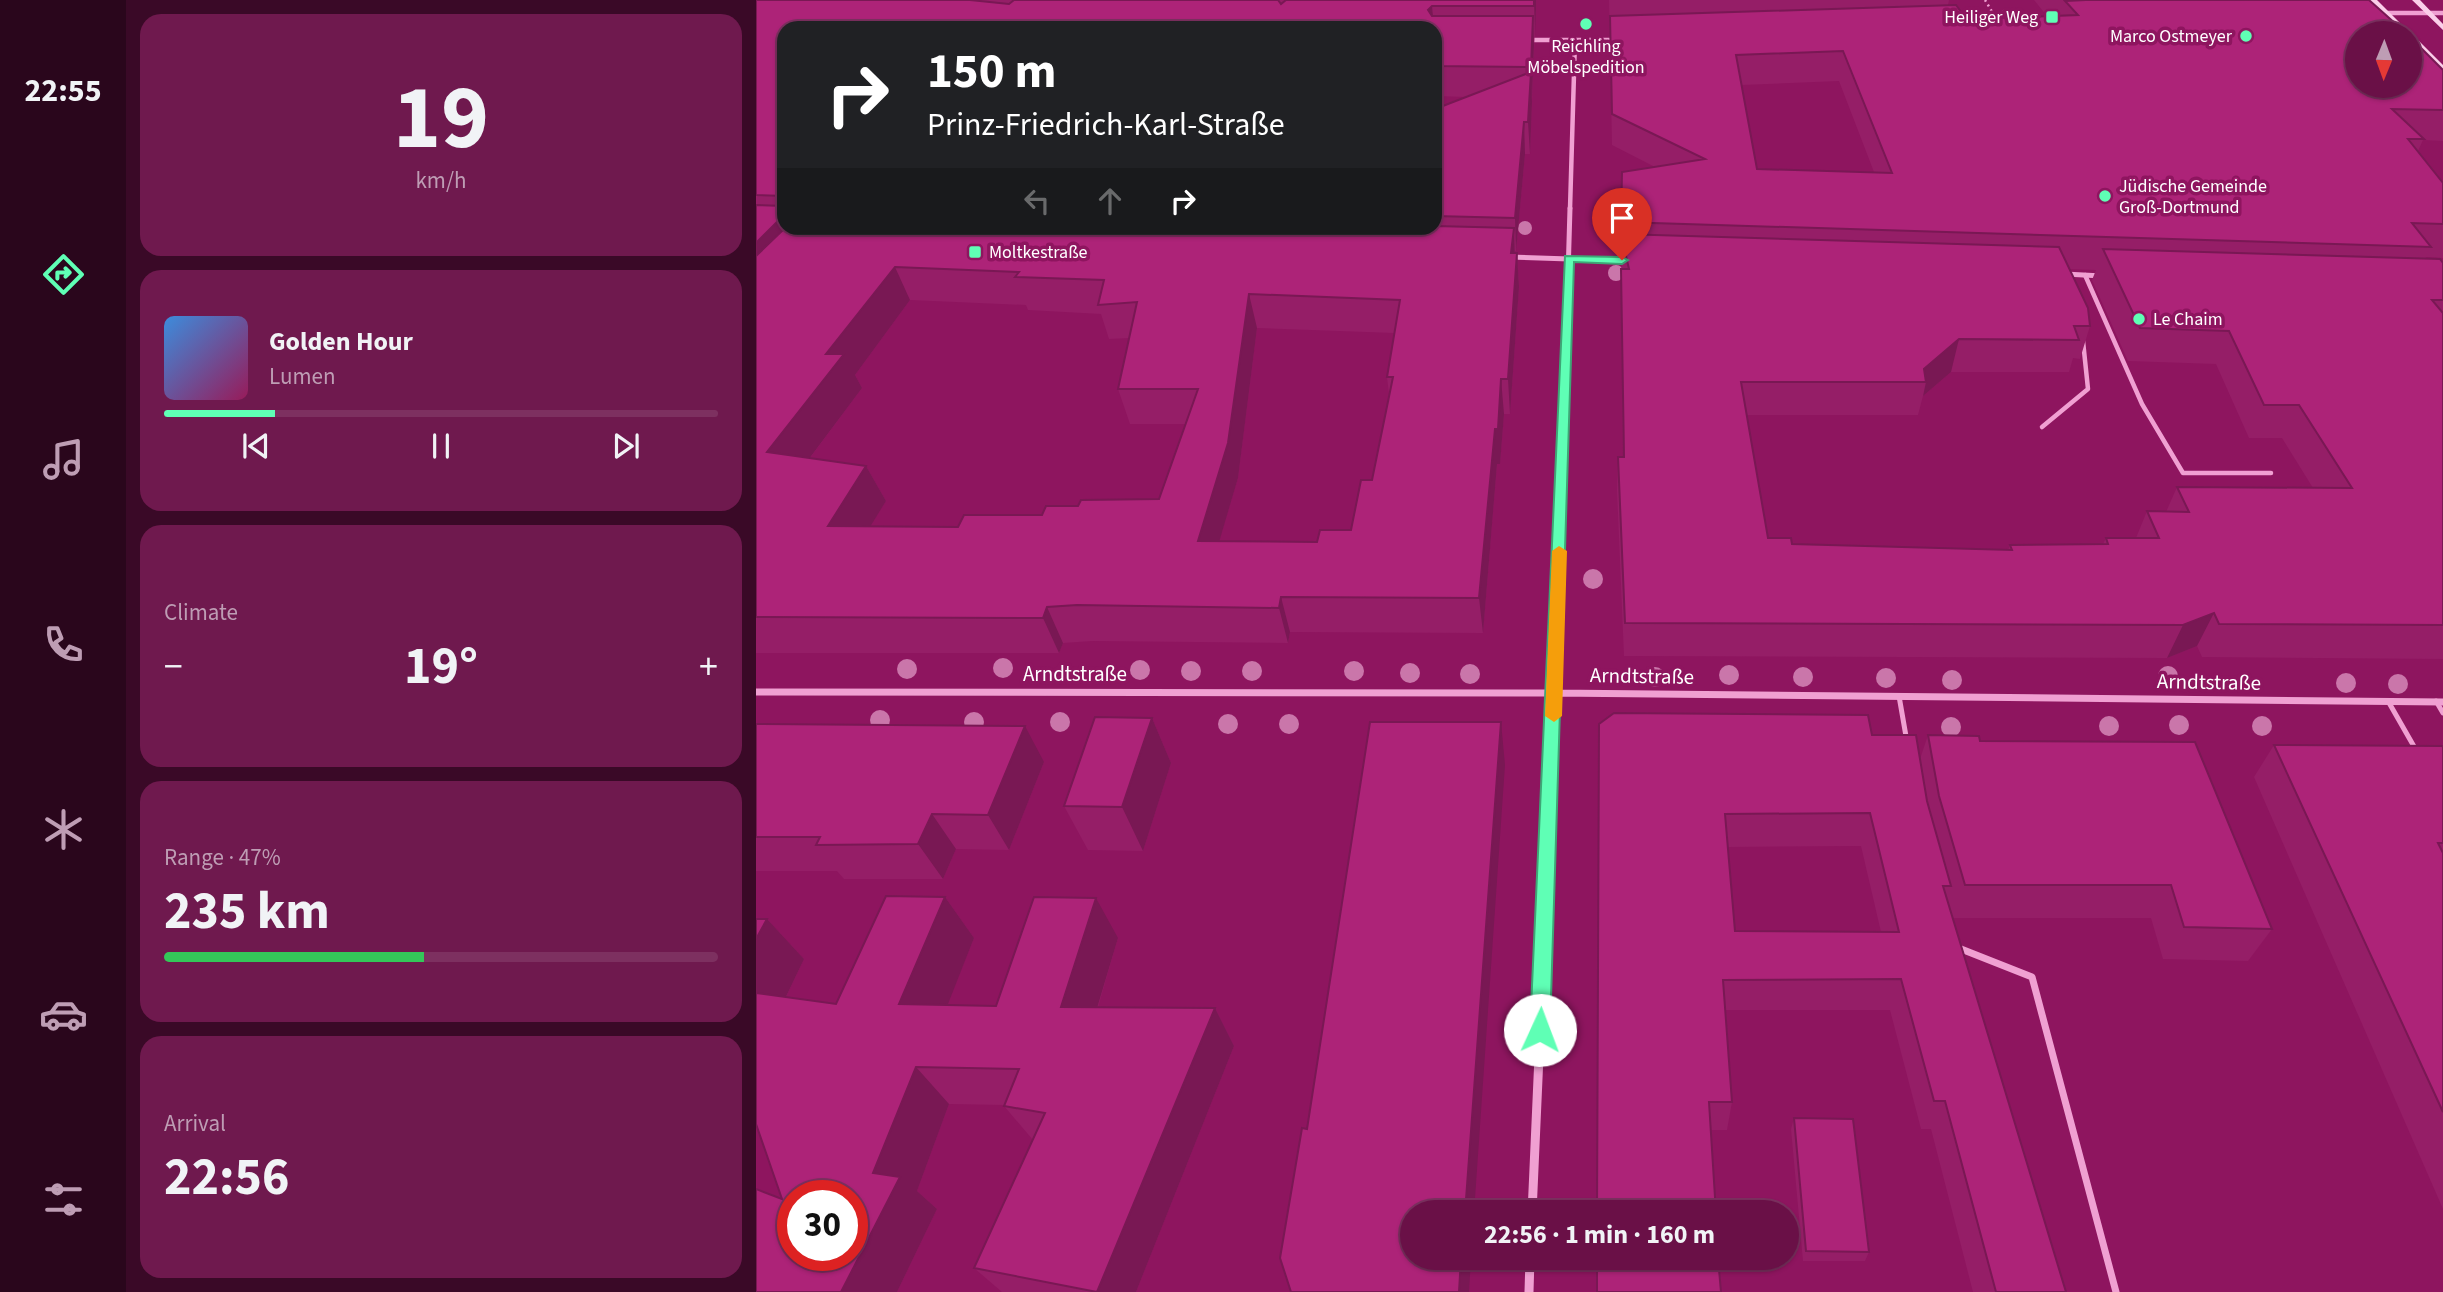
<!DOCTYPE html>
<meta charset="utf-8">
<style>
:root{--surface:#6a1047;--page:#6f194e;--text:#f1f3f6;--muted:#be9db4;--line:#7d3060;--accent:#5fffb5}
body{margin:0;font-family:"Source Sans 3",sans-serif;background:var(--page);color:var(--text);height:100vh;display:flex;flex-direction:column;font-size:26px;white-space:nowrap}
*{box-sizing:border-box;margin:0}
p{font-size:23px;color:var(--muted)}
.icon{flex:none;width:38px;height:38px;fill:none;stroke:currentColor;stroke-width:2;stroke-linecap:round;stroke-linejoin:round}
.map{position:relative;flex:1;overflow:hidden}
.drawer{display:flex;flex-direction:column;gap:14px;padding:14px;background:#3a0927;width:630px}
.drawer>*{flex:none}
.hud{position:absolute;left:21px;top:21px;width:665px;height:214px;border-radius:21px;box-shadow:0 2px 5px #0004,0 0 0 2px var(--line);background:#202124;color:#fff;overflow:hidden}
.needle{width:46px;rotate:181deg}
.fabs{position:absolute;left:1589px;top:21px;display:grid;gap:14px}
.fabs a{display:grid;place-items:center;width:77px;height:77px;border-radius:50%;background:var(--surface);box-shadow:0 2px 5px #0004,0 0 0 2px var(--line);font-size:35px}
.speed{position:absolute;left:21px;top:1180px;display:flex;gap:14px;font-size:35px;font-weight:700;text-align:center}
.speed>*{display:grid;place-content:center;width:91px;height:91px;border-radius:50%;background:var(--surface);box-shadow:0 2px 5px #0004,0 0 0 2px var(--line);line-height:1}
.speed .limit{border:10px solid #d22;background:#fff;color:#111}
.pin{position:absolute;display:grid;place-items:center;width:60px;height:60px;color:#fff;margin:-72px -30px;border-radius:50% 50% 50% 0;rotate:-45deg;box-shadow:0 0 7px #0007}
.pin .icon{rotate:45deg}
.me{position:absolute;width:77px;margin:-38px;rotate:2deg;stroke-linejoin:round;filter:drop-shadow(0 0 5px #0008)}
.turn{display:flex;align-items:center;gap:24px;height:147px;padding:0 35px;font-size:32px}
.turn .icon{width:91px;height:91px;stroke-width:2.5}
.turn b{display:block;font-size:49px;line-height:60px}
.lanes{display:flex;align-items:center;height:66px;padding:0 35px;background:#0003;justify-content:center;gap:35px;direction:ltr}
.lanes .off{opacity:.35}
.big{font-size:52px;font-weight:700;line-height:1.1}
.drawer .widget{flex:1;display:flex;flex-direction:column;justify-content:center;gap:10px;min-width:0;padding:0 24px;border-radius:21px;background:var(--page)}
.drawer .dial{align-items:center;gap:0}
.dial b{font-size:91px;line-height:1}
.song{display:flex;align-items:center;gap:21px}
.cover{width:84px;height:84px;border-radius:10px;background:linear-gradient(135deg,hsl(210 70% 55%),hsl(330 70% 35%))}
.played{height:7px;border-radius:4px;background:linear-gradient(90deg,var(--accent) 20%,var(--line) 20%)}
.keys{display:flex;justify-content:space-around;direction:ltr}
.heat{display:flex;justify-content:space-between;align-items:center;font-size:38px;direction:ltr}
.charge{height:10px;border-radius:5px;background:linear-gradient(90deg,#34c759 47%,var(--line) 0)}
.trip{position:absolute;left:644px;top:1200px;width:399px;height:70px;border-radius:35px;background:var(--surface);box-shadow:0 2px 5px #0004,0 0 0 2px var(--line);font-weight:700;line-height:70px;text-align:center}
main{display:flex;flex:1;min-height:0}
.tab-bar{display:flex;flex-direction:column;width:126px;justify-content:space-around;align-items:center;background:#2a061c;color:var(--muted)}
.tab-bar .icon{width:49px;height:49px}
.tab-bar .selected{color:var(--accent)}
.tab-bar b{font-size:32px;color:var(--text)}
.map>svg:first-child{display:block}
</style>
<main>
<nav class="tab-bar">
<b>22:55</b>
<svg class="icon selected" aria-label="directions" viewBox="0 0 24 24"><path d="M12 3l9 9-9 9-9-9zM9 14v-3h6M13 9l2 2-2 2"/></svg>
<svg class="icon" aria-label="music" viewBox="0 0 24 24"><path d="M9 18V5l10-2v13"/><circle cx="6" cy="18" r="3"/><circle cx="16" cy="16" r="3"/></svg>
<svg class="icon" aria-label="phone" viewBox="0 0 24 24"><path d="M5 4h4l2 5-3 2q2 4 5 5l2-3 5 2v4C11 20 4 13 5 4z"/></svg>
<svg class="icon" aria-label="climate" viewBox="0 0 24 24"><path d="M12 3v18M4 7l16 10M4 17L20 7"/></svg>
<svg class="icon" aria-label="car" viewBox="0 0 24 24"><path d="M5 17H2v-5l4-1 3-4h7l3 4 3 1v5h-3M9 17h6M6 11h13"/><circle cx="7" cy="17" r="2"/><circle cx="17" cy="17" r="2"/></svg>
<svg class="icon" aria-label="filters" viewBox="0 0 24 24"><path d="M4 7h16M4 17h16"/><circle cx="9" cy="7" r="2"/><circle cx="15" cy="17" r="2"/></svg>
</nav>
<section class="drawer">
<div class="widget dial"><b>19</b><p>km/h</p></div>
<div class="widget">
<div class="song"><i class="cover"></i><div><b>Golden Hour</b><p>Lumen</p></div></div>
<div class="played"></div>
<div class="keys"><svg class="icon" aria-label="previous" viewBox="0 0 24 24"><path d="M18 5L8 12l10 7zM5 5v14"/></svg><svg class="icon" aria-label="pause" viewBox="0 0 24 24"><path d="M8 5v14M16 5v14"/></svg><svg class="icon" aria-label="next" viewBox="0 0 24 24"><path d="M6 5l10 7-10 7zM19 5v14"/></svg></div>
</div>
<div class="widget"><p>Climate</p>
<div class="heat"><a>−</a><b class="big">19°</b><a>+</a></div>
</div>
<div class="widget"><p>Range · 47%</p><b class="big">235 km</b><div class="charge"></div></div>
<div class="widget"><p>Arrival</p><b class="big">22:56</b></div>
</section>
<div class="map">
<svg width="1687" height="1292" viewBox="0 0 1687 1292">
<rect width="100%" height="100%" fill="#8e155f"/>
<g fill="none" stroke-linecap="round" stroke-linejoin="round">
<path stroke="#f0a0d2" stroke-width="2.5" stroke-dasharray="2 3.5" stroke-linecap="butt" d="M1229,0L1241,20"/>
<path stroke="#f0a0d2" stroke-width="4.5" d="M1329,275L1386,404L1427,473H1515
M1286,427L1332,389L1327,341"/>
<path stroke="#f0a0d2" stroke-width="5" d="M1143,696L1151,742
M1632,701L1660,750
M1680,701L1687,713"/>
<path stroke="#f0a0d2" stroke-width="7" d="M1200,947L1276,977L1360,1292"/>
<path stroke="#f0a0d2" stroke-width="4.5" d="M1625,13H1687
M771,40H861
M814,209L819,40"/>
<path stroke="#f0a0d2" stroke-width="5" d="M753,257L874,261
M1309,274L1346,276
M806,480L814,208"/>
<path stroke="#f0a0d2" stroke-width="7" d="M0,692L799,693L1687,702
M793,833L806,479"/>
<path stroke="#f0a0d2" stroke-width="9" d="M776,1213L793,832
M773,1292L774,1258"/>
<path fill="#fbcee9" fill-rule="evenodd" d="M1613,0H1621L1654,33H1646Z
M1656,0H1664L1687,24V30Z
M1655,39H1661L1687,65V71L1655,43Z"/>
</g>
<g fill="#ca76aa">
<circle cx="1251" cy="13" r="5"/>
<circle cx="769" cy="228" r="7"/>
<circle cx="853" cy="231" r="7"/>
<circle cx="860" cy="273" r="8"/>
<circle cx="837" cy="579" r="10"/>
<circle cx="247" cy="668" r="10"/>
<circle cx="151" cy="669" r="10"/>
<circle cx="384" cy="670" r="10"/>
<circle cx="435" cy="671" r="10"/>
<circle cx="496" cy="671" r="10"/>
<circle cx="598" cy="671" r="10"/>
<circle cx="654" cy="673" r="10"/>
<circle cx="714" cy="674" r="10"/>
<circle cx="973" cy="675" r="10"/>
<circle cx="1412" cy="676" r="10"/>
<circle cx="899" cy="677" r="10"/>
<circle cx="1047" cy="677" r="10"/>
<circle cx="1130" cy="678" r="10"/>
<circle cx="1196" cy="680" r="10"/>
<circle cx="1590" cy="683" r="10"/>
<circle cx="1642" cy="684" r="10"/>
<circle cx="124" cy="720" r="10"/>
<circle cx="218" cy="722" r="10"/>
<circle cx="304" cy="722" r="10"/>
<circle cx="472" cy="724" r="10"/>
<circle cx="533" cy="724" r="10"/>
<circle cx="1423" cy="725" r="10"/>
<circle cx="1353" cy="726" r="10"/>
<circle cx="1506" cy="726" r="10"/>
<circle cx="1195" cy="727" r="10"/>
</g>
<path fill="#951e67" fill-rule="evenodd" d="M0,0H780L774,154H769L760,251H759V253H761L763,287L754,414H748L744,464H741L727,633L534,632L532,643L336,641L307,643L303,653H0ZM28,28H679V96L711,97L679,109V228H28ZM154,300L270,305L272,310L345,314L353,339L373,338L362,389L374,424H429L403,499L322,506L286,515L202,527L114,526L130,501L110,466L54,458L106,388L99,375ZM501,328L638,333L631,377L633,394L616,480L595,530L561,542L463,541L482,478Z
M853,0H1193L1192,5L1210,19L1291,16L1278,0H1613L1687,70V141L1667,140L1662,151L1687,184V258L1670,257L1669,259L1687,263V659L1446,657L1441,646L1411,658L868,656L861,490L862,457H867L865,301L866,172L899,167L856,145ZM1083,81L1118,172L1001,169L986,85ZM1313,269L1340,270L1336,280L1372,361L1460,364L1493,438H1526L1557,488L1421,487L1410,512L1391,511L1380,538H1350L1347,544L1254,545L1252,550L1036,544L1012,538L991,415H1162L1167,396L1195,372H1313L1317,358L1324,359L1334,326Z
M396,718L415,763L387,851L332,850L308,806Z
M0,724L288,762L253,850L200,849L187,879H88L81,871H0Z
M843,724L1116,735L1164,759L1172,735L1224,741L1516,929L1492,961L1407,959L1395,918H1197L1310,1292H1217L1175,1129H1165L1134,1010H970L976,1102L971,1130H954ZM1105,846L1125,932L979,931L971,847Z
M1518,745L1687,747V1209L1498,777Z
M189,897L218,938L191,1005L240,1006L362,938L342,1007L459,1008L478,1046L380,1292H246L218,1268L277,1140L248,1106V1105L193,1104L161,1191L181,1209L141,1292H0L26,1199L11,919L48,959L30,997L80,1004Z
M1038,1118L1113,1252L1109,1261H1047L1035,1129Z"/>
<path fill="#791854" d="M778,0H780V8L779,35Z
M676,6L678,28L672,10Z
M777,16L778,45L776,97L775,67Z
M775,72L776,102L774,154L772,122Z
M768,122L769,154L760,251L759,218Z
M28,215V228H47L0,296V243Z
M758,228L759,262L755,253Z
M761,253L763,287L754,414L752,379Z
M139,267L154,300L99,375L106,388L32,487L11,452L70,354Z
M493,294L501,328L482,478L453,576L442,541Z
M1203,339L1195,372L1167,396L1170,382L1168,369Z
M745,379L748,414L744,464H741L727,633L723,598L739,429Z
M110,466L130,501L93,561L72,526Z
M525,597L534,632L532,643L523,608Z
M291,607L307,643L303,653L287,618Z
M1458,613L1441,646L1411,658L1427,625Z
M396,718L415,763L387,851L366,807Z
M745,722L749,765L718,1213H709Z
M269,726L288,762L253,850L232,815Z
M176,814L200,849L187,879L162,844Z
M189,897L218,938L177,1042L143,1004Z
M340,898L362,938L330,1045L305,1007Z
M11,919L48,959L15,1028L0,1014V939Z
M459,1008L478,1046L380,1292H341Z
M160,1067L193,1104L161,1191L181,1209L141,1292H85L117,1173Z
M705,1258H715L713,1292H703Z"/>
<path fill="#ad2378" stroke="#791854" stroke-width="2" fill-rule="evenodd" d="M0,0H214L253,4L258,0H522L525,4L530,0H778V6H676L672,10L676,16H777L775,67L679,66V28H28V196L0,195Z
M1330,0H1613L1650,33H1601V86H1654V37L1687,70V110L1636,109L1668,139H1652L1687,183V224L1656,223L1675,247L865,222L866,172L949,159L856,114L854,16L1200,5L1210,19L1322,15L1309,1ZM1087,51L1136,173L1001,169L980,55Z
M775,72L772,122H768L759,218L679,216V109Z
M0,205L28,206V215L0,243Z
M679,226L758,228L755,253H761L752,379H745L742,429H739L723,598L525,597L523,608L321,605L291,607L287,618L0,617V256L29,228H679ZM139,267L263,272L259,277L348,280L342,305L381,302L362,389H442L403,499L325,500L322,506H290L286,515H208L202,527L72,526L110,466L11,452L88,354H70ZM493,294L644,300L631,377H637L616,480H605L595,530H564L561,542L442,541L472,443Z
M865,234L1303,247L1332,308L1334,326H1318L1323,340L1203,339L1168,369L1170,382H985L1012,538H1035L1036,544L1256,550L1254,545L1352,544L1350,538H1403L1391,511L1433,512L1421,487L1596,488L1543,405H1508L1473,331L1384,328L1347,249L1684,259L1687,263V300H1676L1687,313V625L1463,624L1458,613L1427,625L869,623L862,457H868L865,269H873Z
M858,713L1112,715L1116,735H1160L1171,801L1195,886H1187L1310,1292H1240L1189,1101H1178L1145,979L967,980L976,1102H953L960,1213H841L843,724ZM1114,813L1143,932L979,931L969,814Z
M339,717L396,718L366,807L308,806Z
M614,722H745L709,1213H656V1258H705L703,1292H535L524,1258L546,1128L551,1129Z
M0,724L269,726L232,815L176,814L162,844L60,845L64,837H0Z
M1172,735L1223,736L1224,741L1439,742L1516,929L1428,927L1415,885H1209L1183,796Z
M1518,745L1686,746L1687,747V843H1682L1687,853V1112Z
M130,896L189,897L143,1004L240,1006L278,897L340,898L305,1007L459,1008L341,1292L218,1268L289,1113L248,1106L263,1069L160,1067L117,1173L144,1177L85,1292H0V1189L26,1199L0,1124V993L80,1004ZM37,1195H96V1255H37Z
M0,919H11L0,939Z
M1038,1118L1097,1119L1113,1252L1050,1251Z
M841,1258H962L965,1292H841Z"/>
<path fill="#5fffb5" stroke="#3ea676" stroke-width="2" d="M809,256L866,257L872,260L866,264L818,262L794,1030L791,1037L784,1040L777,1037L774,1030Z"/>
<path fill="#f59e0b" d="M803,546L811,551L806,716L798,722L789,716L796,551Z"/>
<g fill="#5fffb5" stroke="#8e155f" stroke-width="2.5">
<rect x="1289" y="10" width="14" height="14" rx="3.5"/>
<circle cx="830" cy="24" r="7"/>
<circle cx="1490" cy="36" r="7"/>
<circle cx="1349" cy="196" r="7"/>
<rect x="212" y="245" width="14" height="14" rx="3.5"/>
<circle cx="1383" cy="319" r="7"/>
</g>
<g text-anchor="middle" stroke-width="7" stroke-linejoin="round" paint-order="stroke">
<g font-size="18" fill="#fff" stroke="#8e155f" text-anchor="start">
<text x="1282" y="23" text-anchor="end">Heiliger Weg</text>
<text x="1476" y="42" text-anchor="end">Marco Ostmeyer</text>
<text x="830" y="52" text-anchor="middle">Reichling<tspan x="830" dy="21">Möbelspedition</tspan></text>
<text x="1363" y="192">Jüdische Gemeinde<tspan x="1363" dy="21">Groß-Dortmund</tspan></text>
<text x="233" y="258">Moltkestraße</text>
<text x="1397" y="325">Le Chaim</text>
</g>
<g font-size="21" fill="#fff" stroke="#8e155f">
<text x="319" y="681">Arndtstraße</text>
<text transform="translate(886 676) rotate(1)" y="7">Arndtstraße</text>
<text transform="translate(1453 682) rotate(1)" y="7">Arndtstraße</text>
</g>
</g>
</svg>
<div class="fabs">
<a><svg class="needle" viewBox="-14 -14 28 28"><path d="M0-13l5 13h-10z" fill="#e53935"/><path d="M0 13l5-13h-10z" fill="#be9db4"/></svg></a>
</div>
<div class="speed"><div class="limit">30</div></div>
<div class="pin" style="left:866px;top:260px;background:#d93025"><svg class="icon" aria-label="arrive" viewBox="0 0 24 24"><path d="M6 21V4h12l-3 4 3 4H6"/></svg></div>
<svg class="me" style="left:784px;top:1030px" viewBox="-20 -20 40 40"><circle r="19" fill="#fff"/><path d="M0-13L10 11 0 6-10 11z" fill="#5fffb5"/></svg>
<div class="trip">22:56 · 1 min · 160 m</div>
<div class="hud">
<div class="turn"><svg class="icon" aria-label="right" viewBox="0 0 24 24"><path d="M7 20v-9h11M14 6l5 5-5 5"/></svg><div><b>150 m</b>Prinz-Friedrich-Karl-Straße</div></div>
<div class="lanes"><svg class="icon off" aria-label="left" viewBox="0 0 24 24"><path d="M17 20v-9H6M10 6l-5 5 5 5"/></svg><svg class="icon off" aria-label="ahead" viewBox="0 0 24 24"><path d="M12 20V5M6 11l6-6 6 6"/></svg><svg class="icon" aria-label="right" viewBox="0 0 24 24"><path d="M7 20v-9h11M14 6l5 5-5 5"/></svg></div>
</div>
</div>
</main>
